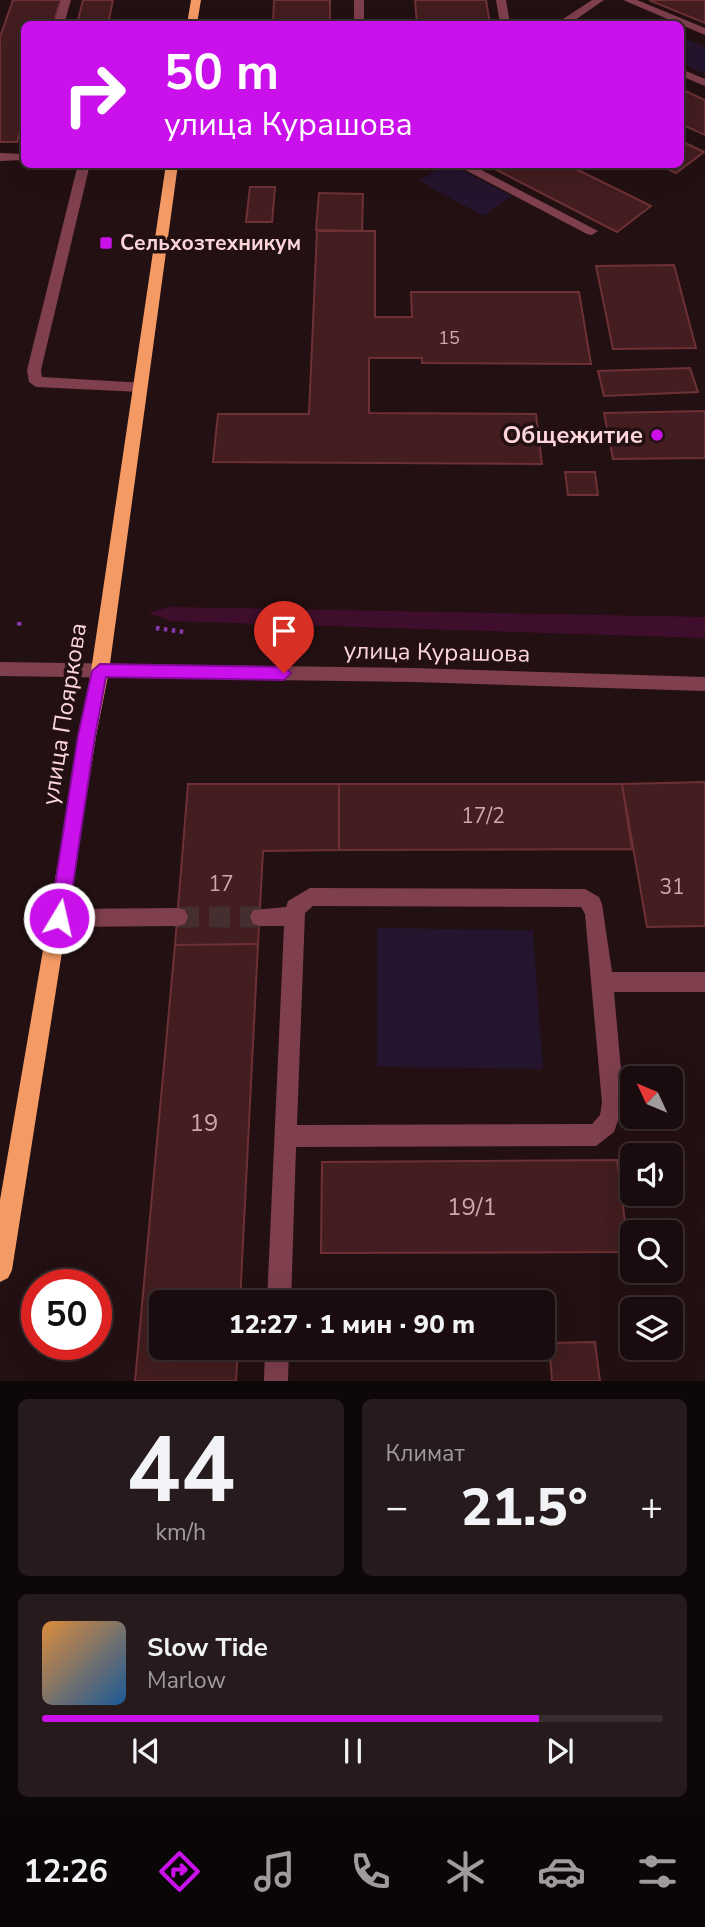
<!DOCTYPE html>
<html lang="ru">
<meta charset="utf-8">
<style>
:root{--surface:#1a0c0e;--page:#271a1c;--text:#f1f3f6;--muted:#9f9b9e;--line:#382c2e;--accent:#ca11ec}
body{margin:0;font-family:"Nunito Sans",sans-serif;background:var(--page);color:var(--text);height:100vh;display:flex;flex-direction:column;font-size:26px;white-space:nowrap}
*{box-sizing:border-box;margin:0}
p{font-size:23px;color:var(--muted)}
.icon{flex:none;width:38px;height:38px;fill:none;stroke:currentColor;stroke-width:2;stroke-linecap:round;stroke-linejoin:round}
.map{position:relative;height:1381px;overflow:hidden}
.panel{display:flex;flex-direction:column;gap:18px;padding:18px;background:#0e0708;flex:1}
.panel>*{flex:none}
.guide{position:absolute;left:21px;top:21px;width:663px;height:147px;border-radius:10px;box-shadow:0 7px 28px #0002,0 0 0 2px var(--line);background:#ca11ec;color:#fff;overflow:hidden}
.needle{width:46px;rotate:314deg}
.fabs{position:absolute;left:620px;top:1066px;display:grid;gap:14px}
.fabs a{display:grid;place-items:center;width:63px;height:63px;border-radius:10px;background:var(--surface);box-shadow:0 7px 28px #0002,0 0 0 2px var(--line);font-size:35px}
.speed{position:absolute;left:21px;top:1269px;display:flex;gap:14px;font-size:35px;font-weight:700;text-align:center}
.speed>*{display:grid;place-content:center;width:91px;height:91px;border-radius:50%;background:var(--surface);box-shadow:0 7px 28px #0002,0 0 0 2px var(--line);line-height:1}
.speed .limit{border:10px solid #d22;background:#fff;color:#111}
.pin{position:absolute;display:grid;place-items:center;width:60px;height:60px;color:#fff;margin:-72px -30px;border-radius:50% 50% 50% 0;rotate:-45deg;box-shadow:0 0 7px #0007}
.pin .icon{rotate:45deg}
.me{position:absolute;width:77px;margin:-38px;rotate:9deg;stroke-linejoin:round;filter:drop-shadow(0 0 5px #0008)}
.turn{display:flex;align-items:center;gap:24px;height:147px;padding:0 28px;font-size:32px}
.turn .icon{width:91px;height:91px;stroke-width:2.5}
.turn b{display:block;font-size:49px;line-height:60px}
.big{font-size:52px;font-weight:800;line-height:1.1}
.panel .widget{flex:1;display:flex;flex-direction:column;justify-content:center;gap:10px;min-width:0;padding:0 24px;border-radius:10px;background:var(--page)}
.panel .dial{align-items:center;gap:0}
.dial b{font-size:91px;line-height:1}
.song{display:flex;align-items:center;gap:21px}
.cover{width:84px;height:84px;border-radius:10px;background:linear-gradient(135deg,hsl(30 70% 55%),hsl(210 70% 35%))}
.played{height:7px;border-radius:4px;background:linear-gradient(90deg,var(--accent) 80%,var(--line) 80%)}
.keys{display:flex;justify-content:space-around;direction:ltr}
.heat{display:flex;justify-content:space-between;align-items:center;font-size:38px;direction:ltr}
.panel .tiles{flex:1;display:grid;gap:18px;grid-template-columns:1fr 1fr}
.widget:last-child{grid-column:span 2}
.trip{position:absolute;left:149px;top:1290px;width:406px;height:70px;border-radius:10px;background:var(--surface);box-shadow:0 7px 28px #0002,0 0 0 2px var(--line);font-weight:800;line-height:70px;text-align:center}
.tab-bar{display:flex;height:112px;justify-content:space-around;align-items:center;background:#0a0506;color:var(--muted)}
.tab-bar .icon{width:49px;height:49px}
.tab-bar .current{color:var(--accent)}
.tab-bar b{font-size:32px;color:var(--text)}
.map>svg:first-child{display:block}
</style>
<div class="map">
<svg width="705" height="1381" viewBox="0 0 705 1381">
<rect width="100%" height="100%" fill="#231012"/>
<path fill="#25142d" d="M681,37L705,47V74L681,63Z
M446,164L452,165L512,196L483,216L419,181Z
M377,928L533,930L543,1069L377,1067Z"/>
<path fill="#3f0e2c" d="M170,607L705,617V638L171,621L148,613Z"/>
<path fill="#431d1f" stroke="#6d3135" stroke-width="2" d="M13,0H61L53,24H24V119L17,142H0V37Z
M83,0H113L108,24H77Z
M274,0H330V24H273Z
M415,0H486L490,24H417Z
M649,0H705V23Z
M681,89L705,100V135L681,124Z
M681,141L704,152L676,173L658,164H681Z
M485,164H566L651,206L617,232Z
M250,187H275L272,222H246Z
M319,193L363,194L362,231L316,230Z
M317,231H375V317H412L411,292H579L591,364L422,363V358H369V413L536,414L542,464L213,462L218,414H309Z
M674,265L696,348L613,349L596,266Z
M690,368L698,392L604,396L598,371Z
M705,411V458L613,459L604,413Z
M565,472H595L598,495H568Z
M705,782V926L647,927L622,784Z
M188,784H339V850L263,851L258,944L175,945Z
M339,784H622L632,849L339,850Z
M258,944L240,1302H161V1348H238L236,1381H135L175,945Z
M617,1160L629,1252L321,1253L322,1162Z
M595,1342L600,1381H552L549,1343Z"/>
<g fill="none" stroke-linecap="round" stroke-linejoin="round">
<path stroke="#442e30" stroke-width="21" stroke-dasharray="21 10" stroke-linecap="butt" d="M178,917H260"/>
<path stroke="#8838ad" stroke-width="4.5" stroke-dasharray="3.5 4.5" stroke-linecap="butt" d="M19,622L20,629
M156,628L184,632"/>
<path fill="#7f3f4d" fill-rule="evenodd" d="M61,0H71L64,24H54Z
M354,0H364V24H354Z
M496,0H506L510,24H500Z
M592,0H604L575,20L581,24L563,23V19Z
M623,0H637L705,28V35Z
M681,69L705,79V86L681,76Z
M0,153L24,154V160L0,161Z
M78,164H90L41,370L42,377L145,383L147,387L145,391L140,392L36,387L29,382L27,370Z
M454,164H470L598,231L592,235L587,234Z
M0,662L413,668L705,677V691L413,682L0,676Z
M310,888L585,889L599,897L602,904L612,972H705V992H614L624,1103L614,1132L596,1146L296,1147L291,1302H267L284,926H260L253,924L250,917L253,910L286,907L288,901ZM313,906L581,907L585,914L602,1103L600,1115L592,1124L297,1125L305,913Z
M178,908L185,910L188,917L185,924L178,926L59,927L52,925L49,918L52,911L59,909Z
M265,1348H289L288,1381H264Z"/>
<path fill="#f49a65" fill-rule="evenodd" d="M191,0H201L197,24H187Z
M166,164H178L109,671L96,736L12,1270L8,1278L0,1282V1200L91,671Z"/>
</g>
<path fill="#ca11ec" stroke="#830b99" stroke-width="2" d="M100,664L284,667L291,673L284,680L106,677L95,736L68,918L65,924L59,927L52,924L50,918L78,736L92,671Z"/>
<g fill="#ca11ec" stroke="#231012" stroke-width="2.5">
<rect x="99" y="236" width="14" height="14" rx="3.5"/>
<circle cx="657" cy="435" r="7"/>
</g>
<g text-anchor="middle" stroke-width="7" stroke-linejoin="round" paint-order="stroke">
<g font-size="18" fill="#cea7ac">
<text x="449" y="344">15</text>
</g>
<g font-size="21" font-weight="bold" fill="#fcd5db" stroke="#231012" text-anchor="start">
<text x="120" y="250">Сельхозтехникум</text>
</g>
<g font-size="21" fill="#cea7ac">
<text x="483" y="823">17/2</text>
<text x="221" y="891">17</text>
<text x="672" y="894">31</text>
</g>
<g font-size="24" font-weight="bold" fill="#fcd5db" stroke="#231012" text-anchor="end">
<text x="643" y="443">Общежитие</text>
</g>
<g font-size="24" fill="#fcd5db" stroke="#231012">
<text transform="translate(437 652) rotate(1)" y="8">улица Курашова</text>
<text transform="translate(64 714) rotate(-81)" y="8">улица Пояркова</text>
</g>
<g font-size="24" fill="#cea7ac">
<text x="204" y="1131">19</text>
<text x="472" y="1215">19/1</text>
</g>
</g>
</svg>
<div class="fabs">
<a><svg class="needle" viewBox="-14 -14 28 28"><path d="M0-13l5 13h-10z" fill="#e53935"/><path d="M0 13l5-13h-10z" fill="#9f9b9e"/></svg></a>
<a><svg class="icon" aria-label="sound" viewBox="0 0 24 24"><path d="M4 9h4l5-4v14l-5-4H4zM17 9q2 3 0 6"/></svg></a>
<a><svg class="icon" aria-label="search" viewBox="0 0 24 24"><circle cx="10" cy="10" r="6"/><path d="M15 15l6 6"/></svg></a>
<a><svg class="icon" aria-label="layers" viewBox="0 0 24 24"><path d="M12 4l9 5-9 5-9-5zM3 14l9 5 9-5"/></svg></a>
</div>
<div class="speed"><div class="limit">50</div></div>
<div class="pin" style="left:284px;top:673px;background:#d93025"><svg class="icon" aria-label="arrive" viewBox="0 0 24 24"><path d="M6 21V4h12l-3 4 3 4H6"/></svg></div>
<svg class="me" style="left:59px;top:918px" viewBox="-20 -20 40 40"><circle r="17" fill="#ca11ec" stroke="#fff" stroke-width="3"/><path d="M0-11L8 9 0 5-8 9z" fill="#fff"/></svg>
<div class="trip">12:27 · 1 мин · 90 m</div>
<div class="guide">
<div class="turn"><svg class="icon" aria-label="right" viewBox="0 0 24 24"><path d="M7 20v-9h11M14 6l5 5-5 5"/></svg><div><b>50 m</b>улица Курашова</div></div>
</div>
</div>
<section class="panel">
<div class="tiles">
<div class="widget dial"><b>44</b><p>km/h</p></div>
<div class="widget"><p>Климат</p>
<div class="heat"><a>−</a><b class="big">21.5°</b><a>+</a></div>
</div>
<div class="widget">
<div class="song"><i class="cover"></i><div><b>Slow Tide</b><p>Marlow</p></div></div>
<div class="played"></div>
<div class="keys"><svg class="icon" aria-label="previous" viewBox="0 0 24 24"><path d="M18 5L8 12l10 7zM5 5v14"/></svg><svg class="icon" aria-label="pause" viewBox="0 0 24 24"><path d="M8 5v14M16 5v14"/></svg><svg class="icon" aria-label="next" viewBox="0 0 24 24"><path d="M6 5l10 7-10 7zM19 5v14"/></svg></div>
</div>
</div>
</section>
<nav class="tab-bar">
<b>12:26</b>
<svg class="icon current" aria-label="directions" viewBox="0 0 24 24"><path d="M12 3l9 9-9 9-9-9zM9 14v-3h6M13 9l2 2-2 2"/></svg>
<svg class="icon" aria-label="music" viewBox="0 0 24 24"><path d="M9 18V5l10-2v13"/><circle cx="6" cy="18" r="3"/><circle cx="16" cy="16" r="3"/></svg>
<svg class="icon" aria-label="phone" viewBox="0 0 24 24"><path d="M5 4h4l2 5-3 2q2 4 5 5l2-3 5 2v4C11 20 4 13 5 4z"/></svg>
<svg class="icon" aria-label="climate" viewBox="0 0 24 24"><path d="M12 3v18M4 7l16 10M4 17L20 7"/></svg>
<svg class="icon" aria-label="car" viewBox="0 0 24 24"><path d="M5 17H2v-5l4-1 3-4h7l3 4 3 1v5h-3M9 17h6M6 11h13"/><circle cx="7" cy="17" r="2"/><circle cx="17" cy="17" r="2"/></svg>
<svg class="icon" aria-label="filters" viewBox="0 0 24 24"><path d="M4 7h16M4 17h16"/><circle cx="9" cy="7" r="2"/><circle cx="15" cy="17" r="2"/></svg>
</nav>
